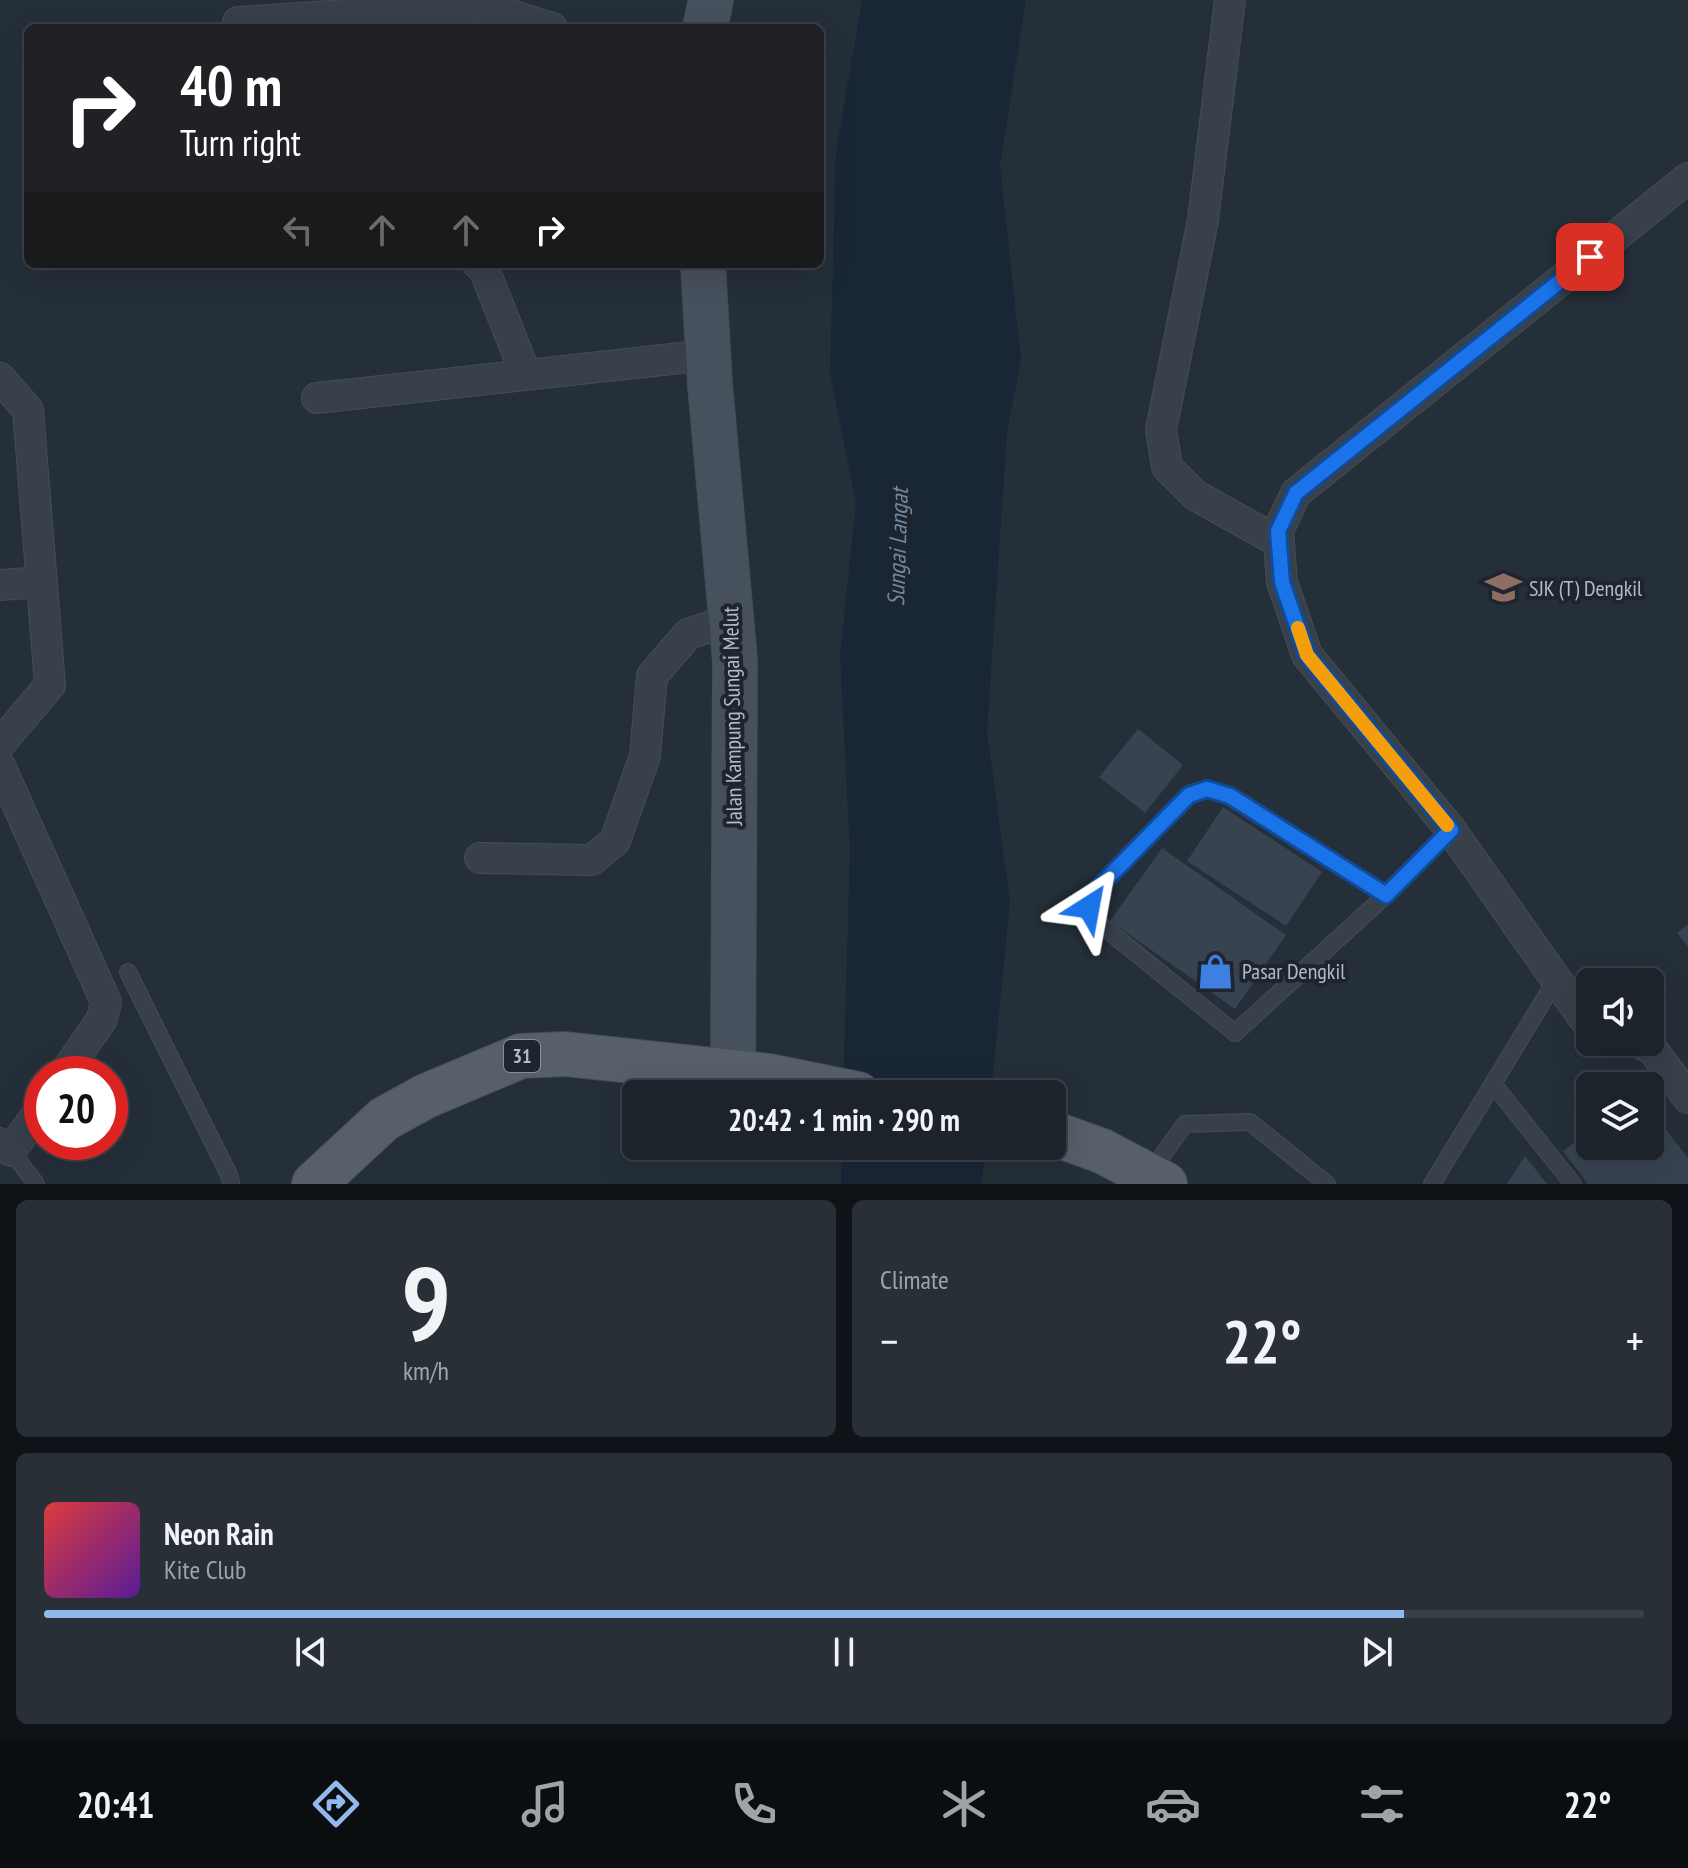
<!DOCTYPE html>
<meta charset="utf-8">
<style>
:root{--surface:#1c232b;--page:#292f37;--text:#f1f3f6;--muted:#a0a4a9;--line:#3a4047;--accent:#91b9ee}
body{margin:0;font-family:"PT Sans Narrow",sans-serif;background:var(--page);color:var(--text);height:100vh;display:flex;flex-direction:column;font-size:30px;white-space:nowrap}
*{box-sizing:border-box;margin:0}
p{font-size:26px;color:var(--muted)}
.icon{flex:none;width:44px;height:44px;fill:none;stroke:currentColor;stroke-width:2;stroke-linecap:round;stroke-linejoin:round}
.map{position:relative;height:1184px;overflow:hidden}
.side{display:flex;flex-direction:column;gap:16px;padding:16px;background:#0f1318;flex:1}
.side>*{flex:none}
.hud{position:absolute;left:24px;top:24px;width:800px;height:244px;border-radius:12px;box-shadow:0 8px 32px #0002,0 0 0 2px var(--line);background:#202124;color:#fff;overflow:hidden}
.buttons{position:absolute;left:1576px;top:968px;display:grid;gap:16px}
.buttons a{display:grid;place-items:center;width:88px;height:88px;border-radius:12px;background:var(--surface);box-shadow:0 8px 32px #0002,0 0 0 2px var(--line);font-size:40px}
.speed{position:absolute;left:24px;top:1056px;display:flex;gap:16px;font-size:40px;font-weight:700;text-align:center}
.speed>*{display:grid;place-content:center;width:104px;height:104px;border-radius:50%;background:var(--surface);box-shadow:0 8px 32px #0002,0 0 0 2px var(--line);line-height:1}
.speed .limit{border:12px solid #d22;background:#fff;color:#111}
.pin{position:absolute;display:grid;place-items:center;width:68px;height:68px;color:#fff;margin:-34px;border-radius:16px;box-shadow:0 4px 12px #0006}
.me{position:absolute;width:88px;margin:-44px;rotate:34deg;stroke-linejoin:round;filter:drop-shadow(0 0 6px #0008)}
.turn{display:flex;align-items:center;gap:28px;height:168px;padding:0 24px;font-size:36px}
.turn .icon{width:104px;height:104px;stroke-width:2.5}
.turn b{display:block;font-size:56px;line-height:68px}
.lanes{display:flex;align-items:center;height:76px;padding:0 24px;background:#0003;justify-content:center;gap:40px;direction:ltr}
.lanes .off{opacity:.35}
.big{font-size:60px;font-weight:600;line-height:1.1}
.side .tile{flex:1;display:flex;flex-direction:column;justify-content:center;gap:12px;min-width:0;padding:0 28px;border-radius:12px;background:var(--page)}
.side .dial{align-items:center;gap:0}
.dial b{font-size:104px;line-height:1}
.song{display:flex;align-items:center;gap:24px}
.cover{width:96px;height:96px;border-radius:12px;background:linear-gradient(135deg,hsl(0 70% 55%),hsl(270 70% 35%))}
.played{height:8px;border-radius:4px;background:linear-gradient(90deg,var(--accent) 85%,var(--line) 85%)}
.keys{display:flex;justify-content:space-around;direction:ltr}
.heat{display:flex;justify-content:space-between;align-items:center;font-size:44px;direction:ltr}
.side .tiles{flex:1;display:grid;gap:16px;grid-template-columns:1fr 1fr}
.tile:last-child{grid-column:span 2}
.trip{position:absolute;left:622px;top:1080px;width:444px;height:80px;border-radius:12px;background:var(--surface);box-shadow:0 8px 32px #0002,0 0 0 2px var(--line);font-weight:600;line-height:80px;text-align:center}
.tabs{display:flex;height:128px;justify-content:space-around;align-items:center;background:#0b0e11;color:var(--muted)}
.tabs .icon{width:56px;height:56px}
.tabs .active{color:var(--accent)}
.tabs b{font-size:36px;color:var(--text)}
.map>svg:first-child{display:block}
</style>
<div class="map">
<svg width="1688" height="1184" viewBox="0 0 1688 1184">
<rect width="100%" height="100%" fill="#252f39"/>
<path fill="#192636" d="M862,0H1026L1000,165L1021,360L1007,432L987,731L1010,902L991,1094H843L850,850L840,655L856,503L830,373L836,152Z
M842,1146H986L981,1184H841Z"/>
<path fill="#374350" d="M1138,729L1183,765L1145,813L1099,777Z
M1223,807L1322,872L1286,926L1187,861Z
M1162,848L1286,935L1235,1009L1110,921Z
M1688,924V947L1677,933Z
M1650,1109L1688,1158V1184H1588L1563,1151L1590,1130V1146H1650Z
M1525,1156L1547,1184H1507Z"/>
<g fill="none" stroke-linecap="round" stroke-linejoin="round">
<defs>
<path id="service" d="M1386,895L1235,1033L1091,917L1089,907L1092,894L1189,795L1207,789L1230,796L1386,895L1451,830
M128,972L230,1177L231,1184
M1494,1085L1573,1184
M0,1136L36,1184
M1149,1174L1185,1124L1250,1122L1327,1184
M1432,1184L1556,980"/>
<path id="minor" d="M1230,0L1203,220L1161,430L1167,467L1195,495L1279,542
M238,22L483,6L552,28
M478,264L484,269L526,375
M0,378L28,410L50,685L0,744
M317,398L708,355
M0,585L42,582
M0,766L106,1002L102,1019L64,1074
M480,858L592,860L615,841L645,756L652,676L688,634L731,620
M1590,1022L1584,1019L1451,830L1307,655L1282,582L1278,531L1296,493L1688,178
M1639,1042L1653,1050L1688,1098
M11,1151L42,1107"/>
<path id="secondary" d="M705,28L711,0
M703,264L710,385L735,661L733,1072"/>
<path id="primary" d="M1052,1133L1102,1151L1165,1184
M314,1184L384,1119L426,1096L521,1056L565,1054L733,1072L769,1076L858,1094"/>
</defs>
<use href="#service" stroke="#454c56" stroke-width="18"/>
<use href="#minor" stroke="#454c56" stroke-width="32"/>
<use href="#secondary" stroke="#454c56" stroke-width="46"/>
<use href="#primary" stroke="#454c56" stroke-width="46"/>
<use href="#service" stroke="#38404a" stroke-width="16"/>
<use href="#minor" stroke="#38404a" stroke-width="30"/>
<use href="#secondary" stroke="#47505d" stroke-width="44"/>
<use href="#primary" stroke="#565f6a" stroke-width="44"/>
</g>
<g fill="none" stroke-linecap="round" stroke-linejoin="round">
<defs>
<path id="route" d="M1089,907L1092,894L1189,795L1207,789L1230,796L1386,895L1451,830L1307,655L1282,582L1278,531L1296,493L1590,257"/>
</defs>
<use href="#route" stroke="#114b97" stroke-width="20"/>
<use href="#route" stroke="#1a73e8" stroke-width="14"/>
<path stroke="#f59e0b" stroke-width="14" d="M1298,628L1307,655L1447,825"/>
</g>
<defs>
<symbol id="school-bare" viewBox="-9 -9 18 18"><path d="M0-5L7-2L0 1L-7-2ZM-4 1L0 2.5L4 1V4Q0 6-4 4Z" fill="#8d6e63" stroke="#1e252f" stroke-width="2.5" paint-order="stroke"/></symbol>
<symbol id="shop-bare" viewBox="-9 -9 18 18"><path d="M-5-2.5h2.3a2.7 3.5 0 0 1 5.4 0H5L5.5 6h-11ZM-1.5-2.5h3a1.5 2.3 0 0 0-3 0Z" fill="#3f7fe0" stroke="#1e252f" stroke-width="2.5" paint-order="stroke"/></symbol>
</defs>
<g fill-rule="evenodd">
<use href="#school-bare" x="1478" y="562" width="51" height="51"/>
<use href="#shop-bare" x="1190" y="946" width="51" height="51"/>
</g>
<g text-anchor="middle" stroke-width="8" stroke-linejoin="round" paint-order="stroke">
<rect fill="#1e252f" stroke="#878e99" stroke-width="2" x="504" y="1040" width="36" height="32" rx="6"/>
<g font-size="20" font-weight="bold" fill="#b4bbc6">
<text x="522" y="1063">31</text>
</g>
<g font-size="22" fill="#b4bbc6" stroke="#1e252f" text-anchor="start">
<text x="1529" y="596">SJK (T) Dengkil</text>
<text x="1242" y="979">Pasar Dengkil</text>
</g>
<g font-size="22" fill="#b4bbc6" stroke="#1e252f">
<text transform="translate(732 716) rotate(-91)" y="8">Jalan Kampung Sungai Melut</text>
</g>
<g font-size="24" font-style="italic" fill="#7087a1" stroke="#1e252f">
<text transform="translate(898 547) rotate(-88)" y="8">Sungai Langat</text>
</g>
</g>
</svg>
<div class="buttons">
<a><svg class="icon" aria-label="sound" viewBox="0 0 24 24"><path d="M4 9h4l5-4v14l-5-4H4zM17 9q2 3 0 6"/></svg></a>
<a><svg class="icon" aria-label="layers" viewBox="0 0 24 24"><path d="M12 4l9 5-9 5-9-5zM3 14l9 5 9-5"/></svg></a>
</div>
<div class="speed"><div class="limit">20</div></div>
<div class="pin" style="left:1590px;top:257px;background:#d93025"><svg class="icon" aria-label="arrive" viewBox="0 0 24 24"><path d="M6 21V4h12l-3 4 3 4H6"/></svg></div>
<svg class="me" style="left:1089px;top:907px" viewBox="-20 -20 40 40"><path d="M0-17L14 15 0 8-14 15z" fill="#1a73e8" stroke="#fff" stroke-width="4"/></svg>
<div class="trip">20:42 · 1 min · 290 m</div>
<div class="hud">
<div class="turn"><svg class="icon" aria-label="right" viewBox="0 0 24 24"><path d="M7 20v-9h11M14 6l5 5-5 5"/></svg><div><b>40 m</b>Turn right</div></div>
<div class="lanes"><svg class="icon off" aria-label="left" viewBox="0 0 24 24"><path d="M17 20v-9H6M10 6l-5 5 5 5"/></svg><svg class="icon off" aria-label="ahead" viewBox="0 0 24 24"><path d="M12 20V5M6 11l6-6 6 6"/></svg><svg class="icon off" aria-label="ahead" viewBox="0 0 24 24"><path d="M12 20V5M6 11l6-6 6 6"/></svg><svg class="icon" aria-label="right" viewBox="0 0 24 24"><path d="M7 20v-9h11M14 6l5 5-5 5"/></svg></div>
</div>
</div>
<section class="side">
<div class="tiles">
<div class="tile dial"><b>9</b><p>km/h</p></div>
<div class="tile"><p>Climate</p>
<div class="heat"><a>−</a><b class="big">22°</b><a>+</a></div>
</div>
<div class="tile">
<div class="song"><i class="cover"></i><div><b>Neon Rain</b><p>Kite Club</p></div></div>
<div class="played"></div>
<div class="keys"><svg class="icon" aria-label="previous" viewBox="0 0 24 24"><path d="M18 5L8 12l10 7zM5 5v14"/></svg><svg class="icon" aria-label="pause" viewBox="0 0 24 24"><path d="M8 5v14M16 5v14"/></svg><svg class="icon" aria-label="next" viewBox="0 0 24 24"><path d="M6 5l10 7-10 7zM19 5v14"/></svg></div>
</div>
</div>
</section>
<nav class="tabs">
<b>20:41</b>
<svg class="icon active" aria-label="directions" viewBox="0 0 24 24"><path d="M12 3l9 9-9 9-9-9zM9 14v-3h6M13 9l2 2-2 2"/></svg>
<svg class="icon" aria-label="music" viewBox="0 0 24 24"><path d="M9 18V5l10-2v13"/><circle cx="6" cy="18" r="3"/><circle cx="16" cy="16" r="3"/></svg>
<svg class="icon" aria-label="phone" viewBox="0 0 24 24"><path d="M5 4h4l2 5-3 2q2 4 5 5l2-3 5 2v4C11 20 4 13 5 4z"/></svg>
<svg class="icon" aria-label="climate" viewBox="0 0 24 24"><path d="M12 3v18M4 7l16 10M4 17L20 7"/></svg>
<svg class="icon" aria-label="car" viewBox="0 0 24 24"><path d="M5 17H2v-5l4-1 3-4h7l3 4 3 1v5h-3M9 17h6M6 11h13"/><circle cx="7" cy="17" r="2"/><circle cx="17" cy="17" r="2"/></svg>
<svg class="icon" aria-label="filters" viewBox="0 0 24 24"><path d="M4 7h16M4 17h16"/><circle cx="9" cy="7" r="2"/><circle cx="15" cy="17" r="2"/></svg>
<b>22°</b>
</nav>
